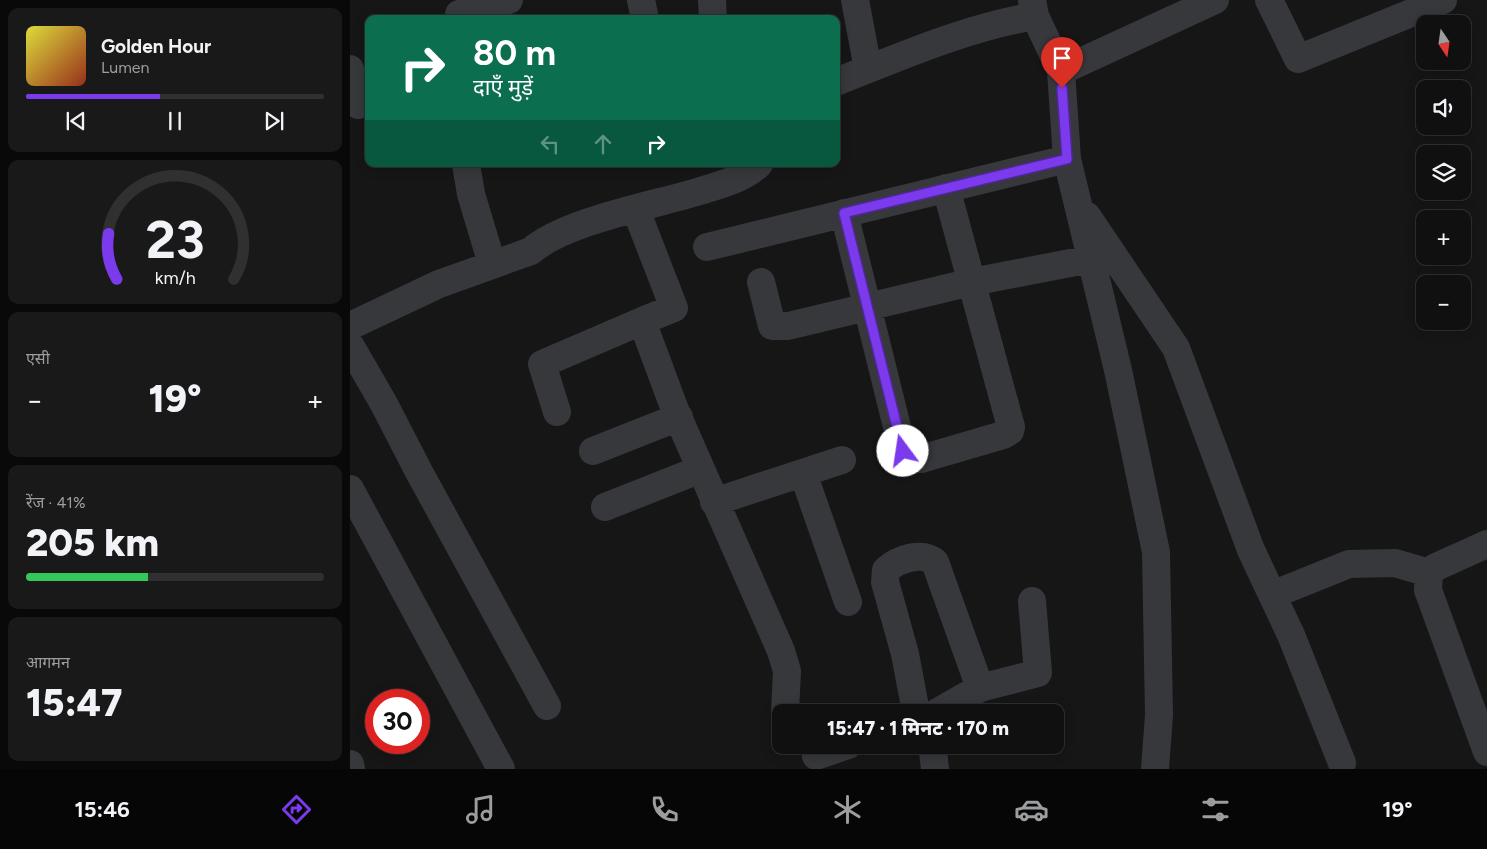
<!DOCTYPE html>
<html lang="hi">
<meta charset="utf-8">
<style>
:root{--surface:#101011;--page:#19191a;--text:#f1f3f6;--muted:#9c9d9f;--line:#303031;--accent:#7c3aed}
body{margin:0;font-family:Figtree,"Noto Sans Devanagari",sans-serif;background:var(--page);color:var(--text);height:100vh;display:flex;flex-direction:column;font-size:19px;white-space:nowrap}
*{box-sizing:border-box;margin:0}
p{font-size:16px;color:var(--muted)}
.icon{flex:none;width:28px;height:28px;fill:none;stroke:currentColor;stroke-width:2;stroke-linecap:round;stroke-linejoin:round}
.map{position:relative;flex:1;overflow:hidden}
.side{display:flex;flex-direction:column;gap:8px;padding:8px;background:#090909;width:350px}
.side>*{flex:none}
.top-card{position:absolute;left:15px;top:15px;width:475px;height:152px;border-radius:10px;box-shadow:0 2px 12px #0003,0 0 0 1px var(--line);background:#0b6e4f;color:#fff;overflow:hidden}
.needle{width:32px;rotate:167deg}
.fabs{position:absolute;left:1066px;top:15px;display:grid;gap:10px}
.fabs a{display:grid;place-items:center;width:55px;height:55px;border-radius:10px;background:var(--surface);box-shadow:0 2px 12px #0003,0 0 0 1px var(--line);font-size:25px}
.speed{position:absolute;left:15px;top:689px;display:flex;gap:10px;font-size:25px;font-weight:700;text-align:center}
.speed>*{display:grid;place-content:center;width:65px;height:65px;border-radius:50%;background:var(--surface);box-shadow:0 2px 12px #0003,0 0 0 1px var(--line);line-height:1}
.speed .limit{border:8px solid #d22;background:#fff;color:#111}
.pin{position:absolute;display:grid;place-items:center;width:42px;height:42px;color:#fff;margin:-51px -21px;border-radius:50% 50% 50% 0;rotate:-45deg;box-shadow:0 0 5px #0007}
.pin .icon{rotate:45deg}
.me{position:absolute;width:55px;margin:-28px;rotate:346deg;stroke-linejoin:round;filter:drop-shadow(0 0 4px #0008)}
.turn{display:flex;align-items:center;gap:18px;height:105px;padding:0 25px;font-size:22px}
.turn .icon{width:65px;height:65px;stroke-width:2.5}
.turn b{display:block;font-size:35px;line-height:42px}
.lanes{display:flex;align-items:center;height:48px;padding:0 25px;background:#0003;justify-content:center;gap:25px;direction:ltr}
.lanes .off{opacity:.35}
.big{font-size:38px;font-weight:800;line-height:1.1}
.side .tile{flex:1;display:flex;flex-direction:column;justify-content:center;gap:8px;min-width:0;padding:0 18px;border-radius:10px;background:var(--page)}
.side .dial{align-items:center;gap:0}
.dial svg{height:130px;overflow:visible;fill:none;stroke:var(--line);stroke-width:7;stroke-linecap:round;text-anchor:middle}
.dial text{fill:var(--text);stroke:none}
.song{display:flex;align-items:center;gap:15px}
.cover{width:60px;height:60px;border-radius:8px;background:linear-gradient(135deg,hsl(60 70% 55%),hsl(10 70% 35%))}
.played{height:5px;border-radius:2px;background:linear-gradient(90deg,var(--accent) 45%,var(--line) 45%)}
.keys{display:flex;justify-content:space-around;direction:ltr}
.heat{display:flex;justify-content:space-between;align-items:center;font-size:28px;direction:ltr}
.charge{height:8px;border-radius:4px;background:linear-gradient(90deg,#34c759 41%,var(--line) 0)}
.trip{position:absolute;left:422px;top:704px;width:292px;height:50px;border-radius:10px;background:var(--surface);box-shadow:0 2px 12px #0003,0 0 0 1px var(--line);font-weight:800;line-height:50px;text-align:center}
.menu{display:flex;height:80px;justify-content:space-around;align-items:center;background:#060607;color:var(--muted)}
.menu .icon{width:35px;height:35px}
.menu .on{color:var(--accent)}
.menu b{font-size:22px;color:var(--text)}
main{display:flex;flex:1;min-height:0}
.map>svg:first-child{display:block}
</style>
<main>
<section class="side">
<div class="tile">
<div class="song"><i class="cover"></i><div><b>Golden Hour</b><p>Lumen</p></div></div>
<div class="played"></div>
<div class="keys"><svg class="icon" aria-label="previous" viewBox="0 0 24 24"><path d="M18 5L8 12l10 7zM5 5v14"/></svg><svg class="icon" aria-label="pause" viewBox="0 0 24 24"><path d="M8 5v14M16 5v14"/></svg><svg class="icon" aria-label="next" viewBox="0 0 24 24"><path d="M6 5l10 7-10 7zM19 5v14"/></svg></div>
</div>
<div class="tile dial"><svg viewBox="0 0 100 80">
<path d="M14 69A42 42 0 1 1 86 69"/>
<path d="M14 69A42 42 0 0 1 9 41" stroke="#7c3aed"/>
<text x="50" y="56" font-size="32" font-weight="700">23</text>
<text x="50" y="72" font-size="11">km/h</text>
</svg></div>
<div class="tile"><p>एसी</p>
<div class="heat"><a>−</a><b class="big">19°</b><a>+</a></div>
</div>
<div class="tile"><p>रेंज · 41%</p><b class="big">205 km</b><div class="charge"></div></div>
<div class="tile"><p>आगमन</p><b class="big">15:47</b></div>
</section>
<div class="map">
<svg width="1137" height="769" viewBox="0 0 1137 769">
<rect width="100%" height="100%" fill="#161617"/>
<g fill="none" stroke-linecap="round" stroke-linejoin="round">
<path stroke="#37383c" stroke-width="28" d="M291,0L295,19
M362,0L363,19
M505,0L518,69
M682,0L685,16L711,71L717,159L768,370L806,552L809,715L805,769
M919,0L948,59L1093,0
M109,14L159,0
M0,69L8,105
M711,71L865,0
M486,82C552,56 615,28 685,16
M116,164L121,194L142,264
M286,210L324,308L292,321L325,410L431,651L437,671L435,712
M494,213L553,451L559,459H571L653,435L660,431L661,427L596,188
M737,216L826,348L901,550L941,635L992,763
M357,247L717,159
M411,282L422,326H438L622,282L741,259
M0,326L89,284L181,251C215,221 305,205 350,191C370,185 394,179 409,164
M0,345L34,404L68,470L197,706
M207,412L192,364L292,321
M243,451L329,417
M453,473L498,602
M0,489L151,769
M364,502L492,460
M255,507L351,469
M1137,544L1086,567L1079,573L1078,590L1137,752
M922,595L999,564L1045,563L1079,573
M566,712L555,654L535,582L536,570C548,559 572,551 585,562L630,688
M588,712L630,688L688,673L682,601
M583,751L585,769
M466,756L498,745
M0,764L1,769"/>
</g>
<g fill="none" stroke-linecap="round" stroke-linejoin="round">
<defs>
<path id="route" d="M553,451L494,213L717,159L712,88"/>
</defs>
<use href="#route" stroke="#51269a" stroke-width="12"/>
<use href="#route" stroke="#7c3aed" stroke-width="9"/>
</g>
</svg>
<div class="fabs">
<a><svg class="needle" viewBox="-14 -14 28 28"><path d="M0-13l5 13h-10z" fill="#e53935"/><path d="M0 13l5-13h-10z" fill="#9c9d9f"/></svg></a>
<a><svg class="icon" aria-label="sound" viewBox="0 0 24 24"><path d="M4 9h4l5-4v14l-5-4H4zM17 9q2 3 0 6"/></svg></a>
<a><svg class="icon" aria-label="layers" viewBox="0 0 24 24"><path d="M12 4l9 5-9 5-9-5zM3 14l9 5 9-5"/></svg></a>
<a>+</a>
<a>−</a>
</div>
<div class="speed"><div class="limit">30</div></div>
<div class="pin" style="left:712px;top:88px;background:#d93025"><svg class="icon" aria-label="arrive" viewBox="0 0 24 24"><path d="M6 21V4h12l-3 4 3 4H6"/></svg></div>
<svg class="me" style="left:553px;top:451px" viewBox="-20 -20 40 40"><circle r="19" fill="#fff"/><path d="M0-13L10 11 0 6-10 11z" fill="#7c3aed"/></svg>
<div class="trip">15:47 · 1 मिनट · 170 m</div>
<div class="top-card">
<div class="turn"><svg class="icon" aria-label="right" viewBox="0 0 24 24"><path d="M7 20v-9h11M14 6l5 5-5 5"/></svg><div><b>80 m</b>दाएँ मुड़ें</div></div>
<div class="lanes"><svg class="icon off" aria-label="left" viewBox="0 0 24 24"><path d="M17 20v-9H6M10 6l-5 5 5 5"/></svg><svg class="icon off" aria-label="ahead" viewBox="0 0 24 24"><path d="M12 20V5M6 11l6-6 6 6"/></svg><svg class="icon" aria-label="right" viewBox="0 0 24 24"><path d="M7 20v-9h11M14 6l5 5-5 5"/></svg></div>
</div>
</div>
</main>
<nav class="menu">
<b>15:46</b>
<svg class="icon on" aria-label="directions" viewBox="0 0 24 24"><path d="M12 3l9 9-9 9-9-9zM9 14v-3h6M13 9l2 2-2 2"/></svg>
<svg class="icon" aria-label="music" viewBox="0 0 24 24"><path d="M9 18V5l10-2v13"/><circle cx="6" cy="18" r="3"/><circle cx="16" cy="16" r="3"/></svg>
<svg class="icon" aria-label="phone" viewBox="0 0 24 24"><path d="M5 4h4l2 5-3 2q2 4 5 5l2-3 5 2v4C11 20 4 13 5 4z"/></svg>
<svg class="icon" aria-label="climate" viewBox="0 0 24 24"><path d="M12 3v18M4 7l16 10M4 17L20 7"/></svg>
<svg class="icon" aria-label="car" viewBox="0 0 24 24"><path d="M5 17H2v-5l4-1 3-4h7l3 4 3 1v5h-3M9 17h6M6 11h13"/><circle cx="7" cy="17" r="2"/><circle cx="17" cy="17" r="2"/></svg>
<svg class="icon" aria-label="filters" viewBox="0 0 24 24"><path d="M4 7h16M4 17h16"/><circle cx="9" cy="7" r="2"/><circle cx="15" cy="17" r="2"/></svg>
<b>19°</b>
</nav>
